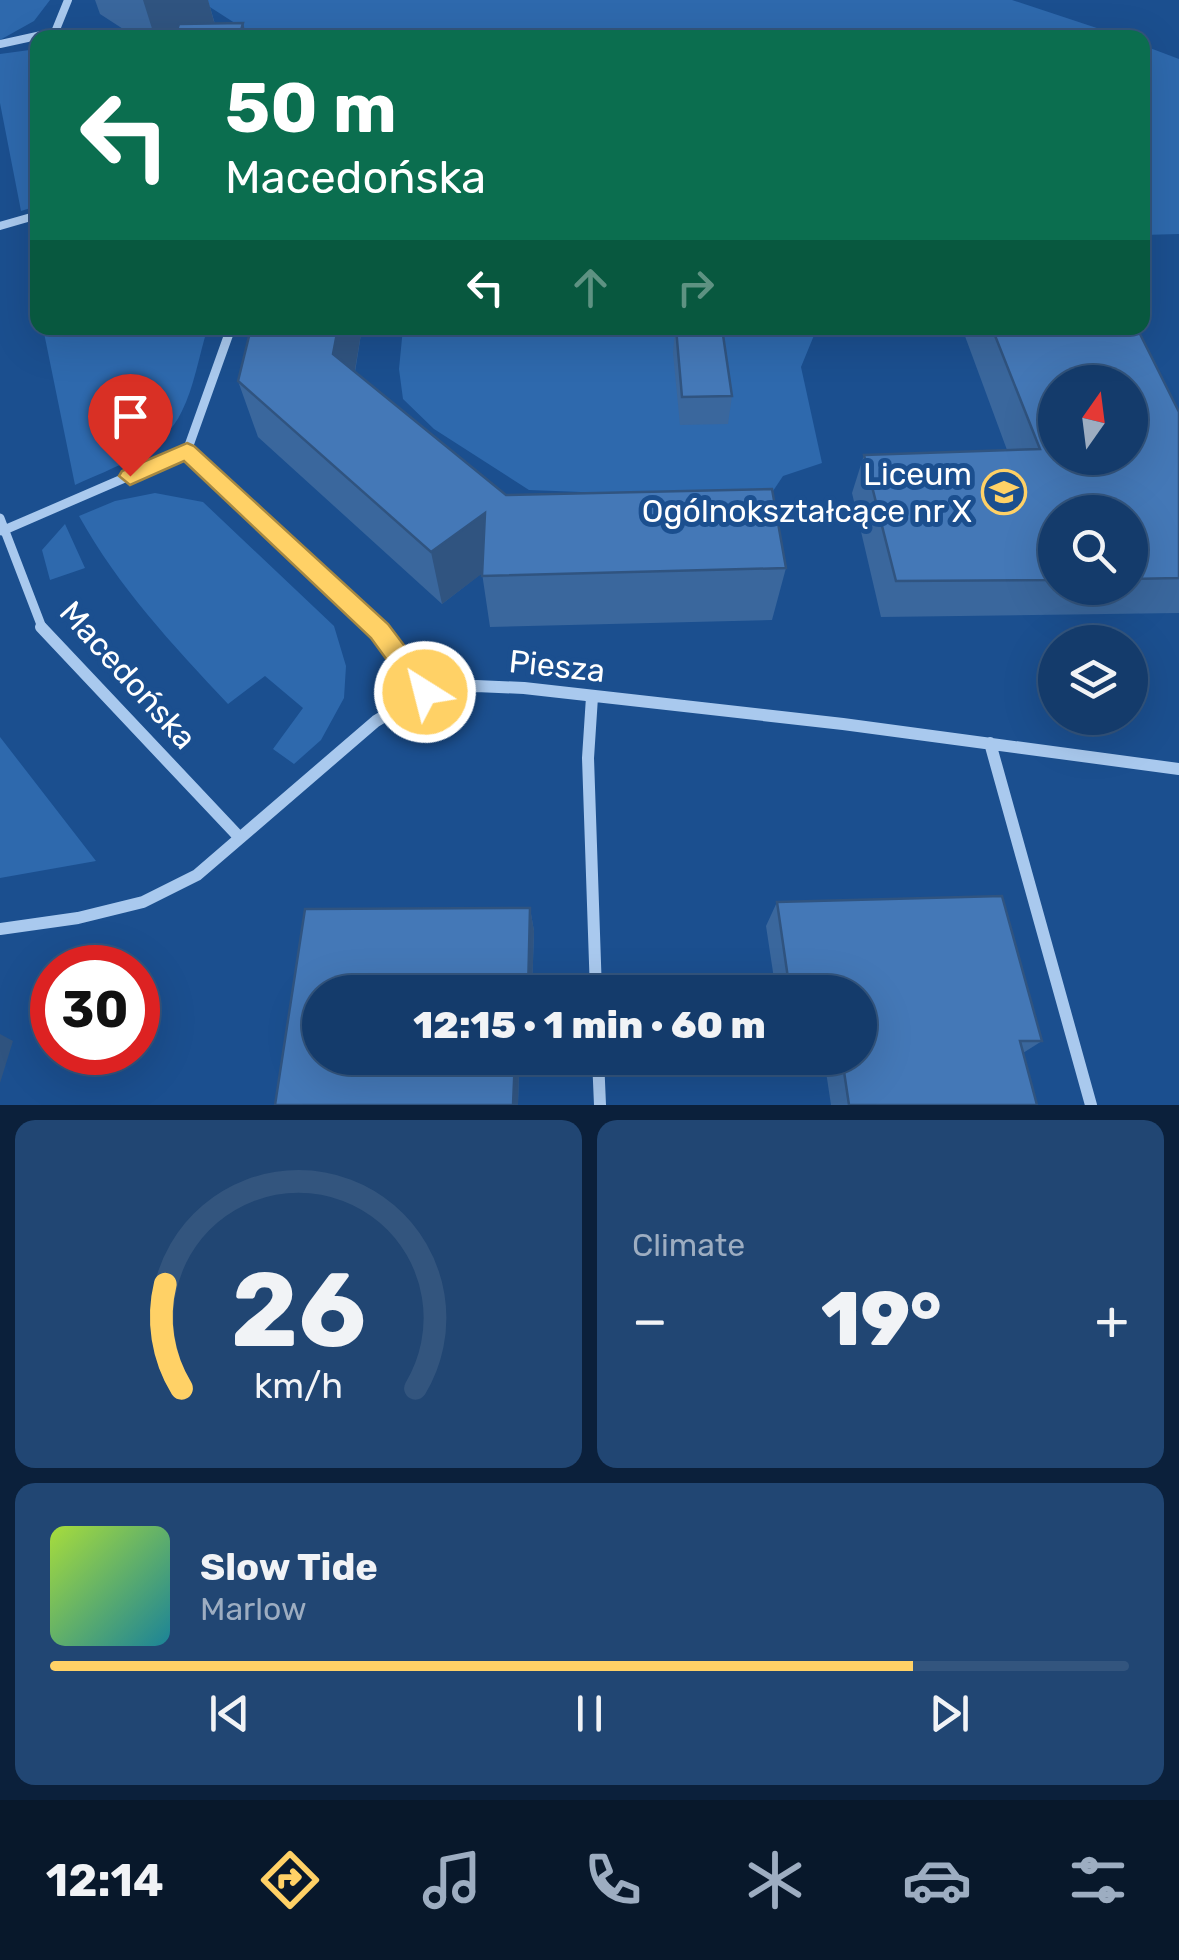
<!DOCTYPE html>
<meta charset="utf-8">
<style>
:root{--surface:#143b6b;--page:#214673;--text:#f1f3f6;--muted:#9dadc1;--line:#33557e;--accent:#ffd166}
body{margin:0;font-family:Rubik,sans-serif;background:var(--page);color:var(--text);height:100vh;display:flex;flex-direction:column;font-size:38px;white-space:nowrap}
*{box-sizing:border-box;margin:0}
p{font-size:32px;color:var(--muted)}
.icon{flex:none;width:55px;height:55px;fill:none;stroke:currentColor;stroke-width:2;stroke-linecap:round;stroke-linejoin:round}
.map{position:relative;height:1105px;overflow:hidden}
.sheet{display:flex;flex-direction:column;gap:15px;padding:15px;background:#0b203b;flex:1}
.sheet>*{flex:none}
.guide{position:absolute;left:30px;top:30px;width:1120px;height:305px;border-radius:20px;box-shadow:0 10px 40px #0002,0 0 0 2px var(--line);background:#0b6e4f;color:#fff;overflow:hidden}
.needle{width:65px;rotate:14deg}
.fabs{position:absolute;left:1038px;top:365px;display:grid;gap:20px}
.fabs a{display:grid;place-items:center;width:110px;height:110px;border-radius:50%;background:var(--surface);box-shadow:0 10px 40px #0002,0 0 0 2px var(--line);font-size:50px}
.speed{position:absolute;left:30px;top:945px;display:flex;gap:20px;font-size:50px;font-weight:700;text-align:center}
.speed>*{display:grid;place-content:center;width:130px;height:130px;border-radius:50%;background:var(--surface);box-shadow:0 10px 40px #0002,0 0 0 2px var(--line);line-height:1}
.speed .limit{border:15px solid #d22;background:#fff;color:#111}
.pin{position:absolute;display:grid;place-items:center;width:85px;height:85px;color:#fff;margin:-102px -42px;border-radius:50% 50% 50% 0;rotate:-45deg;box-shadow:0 0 10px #0007}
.pin .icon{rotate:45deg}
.me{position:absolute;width:110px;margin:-55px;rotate:324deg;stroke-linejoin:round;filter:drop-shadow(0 0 8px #0008)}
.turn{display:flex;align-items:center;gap:35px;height:210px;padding:0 30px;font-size:45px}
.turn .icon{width:130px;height:130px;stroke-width:2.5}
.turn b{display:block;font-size:70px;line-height:85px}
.lanes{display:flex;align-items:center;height:95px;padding:0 30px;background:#0003;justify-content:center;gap:50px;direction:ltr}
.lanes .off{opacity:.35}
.big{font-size:75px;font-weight:800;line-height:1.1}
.sheet .tile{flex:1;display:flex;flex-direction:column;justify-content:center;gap:15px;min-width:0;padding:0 35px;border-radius:20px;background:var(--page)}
.sheet .dial{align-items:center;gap:0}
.dial svg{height:260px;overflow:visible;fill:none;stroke:var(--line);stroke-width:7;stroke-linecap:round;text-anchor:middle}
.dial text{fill:var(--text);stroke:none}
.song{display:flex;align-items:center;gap:30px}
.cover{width:120px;height:120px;border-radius:15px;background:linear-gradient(135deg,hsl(80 70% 55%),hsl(190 70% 35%))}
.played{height:10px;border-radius:5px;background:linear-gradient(90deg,var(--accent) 80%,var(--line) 80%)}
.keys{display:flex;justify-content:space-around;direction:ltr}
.heat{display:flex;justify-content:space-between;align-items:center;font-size:55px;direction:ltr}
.sheet .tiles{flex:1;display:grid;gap:15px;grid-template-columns:1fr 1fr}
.tile:last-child{grid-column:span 2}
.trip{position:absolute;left:302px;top:975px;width:575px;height:100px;border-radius:50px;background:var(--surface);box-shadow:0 10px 40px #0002,0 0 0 2px var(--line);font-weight:800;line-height:100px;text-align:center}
.tab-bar{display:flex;height:160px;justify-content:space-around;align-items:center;background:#08182b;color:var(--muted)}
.tab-bar .icon{width:70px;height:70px}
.tab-bar .active{color:var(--accent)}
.tab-bar b{font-size:45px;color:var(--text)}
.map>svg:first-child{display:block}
</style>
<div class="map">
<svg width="1179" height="1105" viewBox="0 0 1179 1105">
<rect width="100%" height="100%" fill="#1b4f8f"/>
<path fill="#2e69ad" d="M0,0H50L34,21L0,40Z
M199,0H1012L1124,37L271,38L241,27Z
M1142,45L1179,59V234L1143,235Z
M37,49V206L21,211L0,103V54Z
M43,328H206L207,330C199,356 194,387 182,411C164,451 112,468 75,485Z
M403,328H817L801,367L822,463L783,476L773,491L685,496L529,490L434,429L403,399L399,369Z
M155,493L203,502L334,626L346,666L344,698L321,740L294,764L273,749L303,708L265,676L228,704C172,644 119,588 79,516L115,501Z
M65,524L85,568L50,580L42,550Z
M0,737L96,861L0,878Z"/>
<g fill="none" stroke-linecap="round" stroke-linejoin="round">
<path stroke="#a9c9ee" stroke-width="8" d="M55,32L68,0
M0,44L55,32L76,38
M0,226L38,215"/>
<path stroke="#a9c9ee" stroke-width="9" d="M187,451L231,328
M0,518L43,630
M2,531L187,451L377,630"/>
<path stroke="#a9c9ee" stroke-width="12" d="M41,627L240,838
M375,627L425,692
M592,697L588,758L596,992
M990,743L1091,1105
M0,929L78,918L143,902L197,875L376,721L425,692L476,686L524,688L843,724L1179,769
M598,1058L600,1105"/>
</g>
<path fill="#3a679d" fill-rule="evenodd" d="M95,0H208L215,24L247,38H137L100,14Z
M251,328H362L355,372L506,495L786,568L772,620L490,627L482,573L442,604L258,437L238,381Z
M675,328L732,396L728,424L680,425L673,353Z
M962,328H1137L1179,412V613L881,617L852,493L864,455L1007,450ZM1055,512H1130V588H1055Z
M777,902L1042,1041L1023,1053L1037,1105H831L825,1065L786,1066L785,1058H860V992H776L766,926Z
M530,908L534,931L532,992H320V1058H530V1071H519L518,1105H275L305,909Z"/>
<path fill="#305480" d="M143,0H208L216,29L196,38H155Z
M243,23L247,38H239Z
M338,328H362L348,411L333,354Z
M485,513L492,566L442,604L431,552Z
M530,908L534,931L532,992H528Z
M0,1034L13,1041L0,1083Z
M515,1058L519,1071L518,1105H513Z"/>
<path fill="#4478b7" stroke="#305480" stroke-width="2.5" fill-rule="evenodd" d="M243,23L239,38H174L179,24Z
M251,328H338L333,354L506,495L772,489L786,568L482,576L485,513L431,552L238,381Z
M676,328H722L732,396L682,397Z
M992,328H1137L1179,412V578L1130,579V512H1055V580L896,581L864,455L1040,449ZM1055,382H1130V458H1055Z
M1002,896L1042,1041H1020L1037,1105H849L842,1058H860V992H790L777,902Z
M530,908L528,992H320V1058H515L513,1105H275L305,909Z"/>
<path fill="#ffd166" stroke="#a68842" stroke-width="2.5" d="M187,443L194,446L388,624L434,685L438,692L434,700L425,704L416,700L371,638L184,461L130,485L119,476L122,471Z"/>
<defs>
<symbol id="school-ring" viewBox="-11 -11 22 22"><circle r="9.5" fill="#1b4f8f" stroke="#ffd166" stroke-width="1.5"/><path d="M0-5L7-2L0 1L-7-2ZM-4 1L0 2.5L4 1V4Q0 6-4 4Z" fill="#ffd166"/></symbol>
</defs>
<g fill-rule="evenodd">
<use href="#school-ring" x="979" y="467" width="50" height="50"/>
</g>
<g text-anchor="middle" stroke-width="10" stroke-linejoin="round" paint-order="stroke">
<g font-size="32" fill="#fff" stroke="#1b4f8f" text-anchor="end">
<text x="972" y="485">Liceum<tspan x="972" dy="37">Ogólnokształcące nr X</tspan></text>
</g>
<g font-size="32" fill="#fff" stroke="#1b4f8f">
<text transform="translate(557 666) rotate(6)" y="11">Piesza</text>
<text transform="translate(128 675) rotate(48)" y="11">Macedońska</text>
</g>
</g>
</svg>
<div class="fabs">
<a><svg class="needle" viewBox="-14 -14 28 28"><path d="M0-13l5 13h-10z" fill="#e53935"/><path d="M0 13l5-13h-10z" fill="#9dadc1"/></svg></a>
<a><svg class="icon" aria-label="search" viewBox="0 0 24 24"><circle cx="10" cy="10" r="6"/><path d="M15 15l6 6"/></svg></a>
<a><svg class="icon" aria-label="layers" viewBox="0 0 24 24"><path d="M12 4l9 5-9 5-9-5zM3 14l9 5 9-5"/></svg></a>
</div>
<div class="speed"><div class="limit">30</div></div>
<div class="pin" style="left:130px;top:476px;background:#d93025"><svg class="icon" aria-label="arrive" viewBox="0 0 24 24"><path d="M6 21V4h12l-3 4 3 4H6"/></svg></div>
<svg class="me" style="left:425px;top:692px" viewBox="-20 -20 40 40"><circle r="17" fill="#ffd166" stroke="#fff" stroke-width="3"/><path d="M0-11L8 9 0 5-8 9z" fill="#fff"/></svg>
<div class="trip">12:15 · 1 min · 60 m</div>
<div class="guide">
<div class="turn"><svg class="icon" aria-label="left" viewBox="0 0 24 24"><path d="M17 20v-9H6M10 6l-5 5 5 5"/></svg><div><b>50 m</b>Macedońska</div></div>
<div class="lanes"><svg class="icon" aria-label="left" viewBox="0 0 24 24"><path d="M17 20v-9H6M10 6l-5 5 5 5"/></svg><svg class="icon off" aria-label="ahead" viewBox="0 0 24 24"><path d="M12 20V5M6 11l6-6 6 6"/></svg><svg class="icon off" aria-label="right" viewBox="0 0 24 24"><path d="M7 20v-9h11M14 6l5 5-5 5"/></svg></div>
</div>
</div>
<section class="sheet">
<div class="tiles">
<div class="tile dial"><svg viewBox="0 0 100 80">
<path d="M14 69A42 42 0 1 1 86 69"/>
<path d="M14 69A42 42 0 0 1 9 37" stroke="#ffd166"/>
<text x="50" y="56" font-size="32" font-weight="700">26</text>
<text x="50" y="72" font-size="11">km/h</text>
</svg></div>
<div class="tile"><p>Climate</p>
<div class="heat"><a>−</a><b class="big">19°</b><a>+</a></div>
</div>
<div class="tile">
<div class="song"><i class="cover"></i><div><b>Slow Tide</b><p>Marlow</p></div></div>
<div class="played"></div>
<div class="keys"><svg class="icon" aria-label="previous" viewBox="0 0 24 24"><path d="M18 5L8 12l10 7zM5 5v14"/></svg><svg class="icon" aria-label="pause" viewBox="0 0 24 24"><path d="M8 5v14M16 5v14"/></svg><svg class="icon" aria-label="next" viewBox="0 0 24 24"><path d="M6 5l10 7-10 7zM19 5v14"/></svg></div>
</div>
</div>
</section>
<nav class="tab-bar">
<b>12:14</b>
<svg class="icon active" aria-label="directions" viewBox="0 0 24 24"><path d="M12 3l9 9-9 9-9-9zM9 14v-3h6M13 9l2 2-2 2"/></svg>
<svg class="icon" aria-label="music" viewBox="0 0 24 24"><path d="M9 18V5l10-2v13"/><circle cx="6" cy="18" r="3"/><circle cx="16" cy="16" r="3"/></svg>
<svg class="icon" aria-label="phone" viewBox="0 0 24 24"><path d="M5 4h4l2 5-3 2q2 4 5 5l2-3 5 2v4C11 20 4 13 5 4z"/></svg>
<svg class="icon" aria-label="climate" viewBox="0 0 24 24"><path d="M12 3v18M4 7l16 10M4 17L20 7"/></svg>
<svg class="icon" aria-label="car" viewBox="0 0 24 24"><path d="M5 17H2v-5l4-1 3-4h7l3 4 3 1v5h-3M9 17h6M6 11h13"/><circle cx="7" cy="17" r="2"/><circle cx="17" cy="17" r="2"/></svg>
<svg class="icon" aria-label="filters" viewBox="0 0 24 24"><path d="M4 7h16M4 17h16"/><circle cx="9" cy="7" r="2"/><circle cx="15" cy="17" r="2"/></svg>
</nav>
